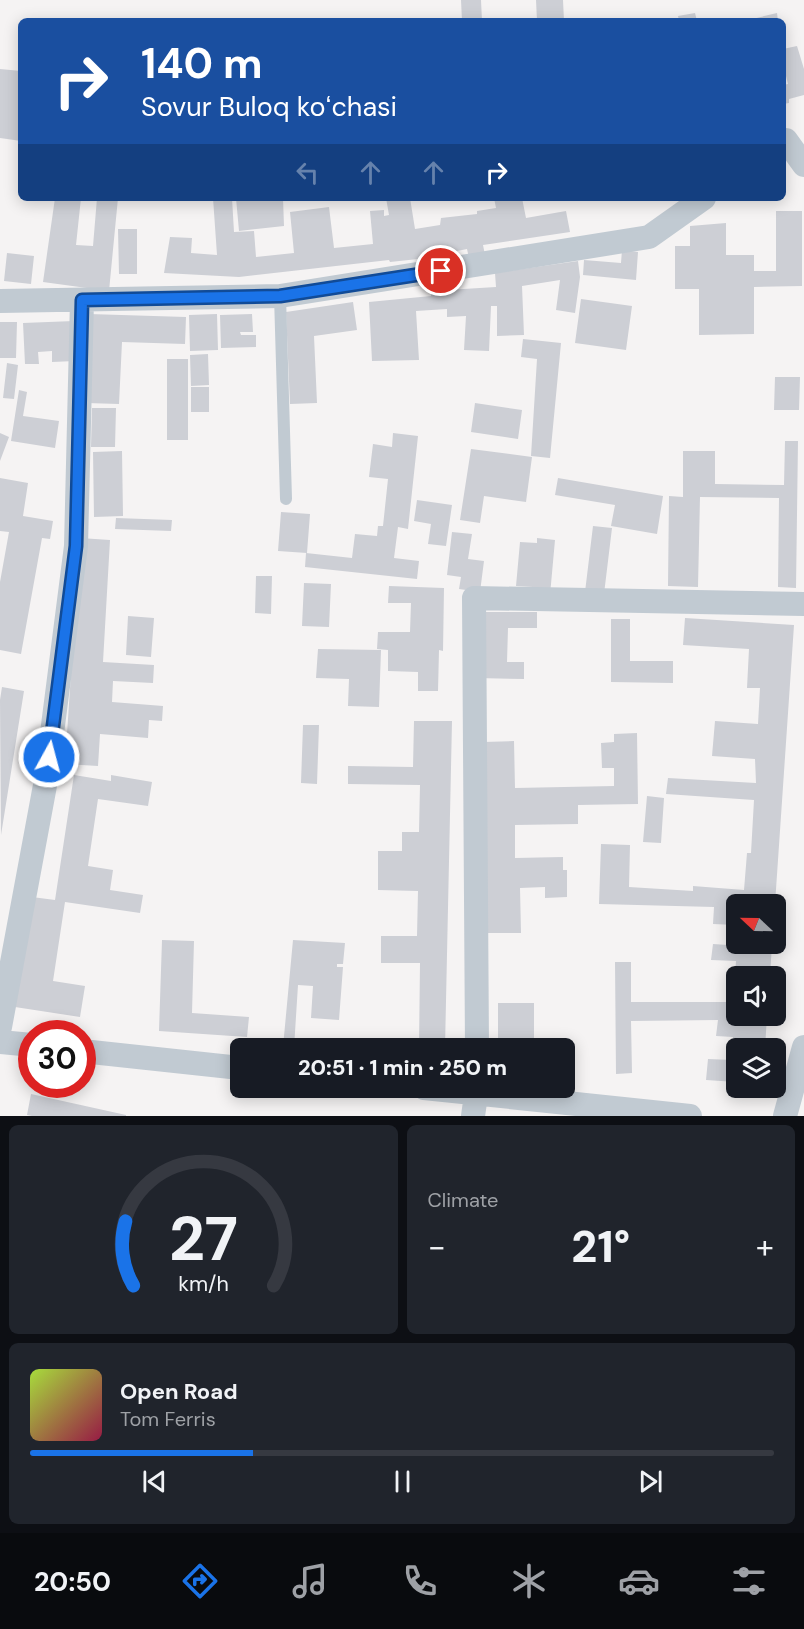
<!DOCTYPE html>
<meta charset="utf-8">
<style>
:root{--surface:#171b24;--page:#20242c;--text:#f1f3f6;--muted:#9ea1a6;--line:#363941;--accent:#1a73e8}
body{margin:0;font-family:"DM Sans",sans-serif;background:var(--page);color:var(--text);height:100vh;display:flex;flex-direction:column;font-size:22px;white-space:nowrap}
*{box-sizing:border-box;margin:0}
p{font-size:20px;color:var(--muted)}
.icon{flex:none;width:33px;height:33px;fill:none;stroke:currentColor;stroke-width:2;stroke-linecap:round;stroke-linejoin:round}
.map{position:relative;height:1116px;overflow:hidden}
.details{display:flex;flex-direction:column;gap:9px;padding:9px;background:#0d0f14;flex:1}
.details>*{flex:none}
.top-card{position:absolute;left:18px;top:18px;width:768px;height:183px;border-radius:9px;box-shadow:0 3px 15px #0003;background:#1a4fa0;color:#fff;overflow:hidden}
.needle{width:39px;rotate:292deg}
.controls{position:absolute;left:726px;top:894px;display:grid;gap:12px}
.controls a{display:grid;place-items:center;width:60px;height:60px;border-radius:9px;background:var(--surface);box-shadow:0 3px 15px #0003;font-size:30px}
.speed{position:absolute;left:18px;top:1020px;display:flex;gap:12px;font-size:30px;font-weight:700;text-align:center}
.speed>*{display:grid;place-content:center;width:78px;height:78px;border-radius:50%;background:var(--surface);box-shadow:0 3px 15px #0003;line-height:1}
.speed .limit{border:9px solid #d22;background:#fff;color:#111}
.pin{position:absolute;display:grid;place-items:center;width:51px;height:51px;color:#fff;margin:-26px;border:3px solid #fff;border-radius:50%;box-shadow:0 2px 6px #0007}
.me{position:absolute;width:66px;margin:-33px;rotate:7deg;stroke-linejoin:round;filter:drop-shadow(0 0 4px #0008)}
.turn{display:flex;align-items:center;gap:21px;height:126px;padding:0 24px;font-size:27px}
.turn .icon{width:78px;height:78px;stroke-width:2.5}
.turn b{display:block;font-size:42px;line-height:51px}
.lanes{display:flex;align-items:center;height:57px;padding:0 24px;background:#0003;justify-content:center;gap:30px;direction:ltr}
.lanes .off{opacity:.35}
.big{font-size:45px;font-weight:800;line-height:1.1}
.details .card{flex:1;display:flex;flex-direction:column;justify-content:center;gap:9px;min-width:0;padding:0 21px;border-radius:9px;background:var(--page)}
.details .dial{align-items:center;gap:0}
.dial svg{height:156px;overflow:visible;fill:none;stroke:var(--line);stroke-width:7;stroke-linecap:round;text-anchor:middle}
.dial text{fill:var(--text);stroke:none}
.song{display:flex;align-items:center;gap:18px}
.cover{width:72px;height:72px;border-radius:9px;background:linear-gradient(135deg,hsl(80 70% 55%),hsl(340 70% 35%))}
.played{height:6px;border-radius:3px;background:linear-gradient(90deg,var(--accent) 30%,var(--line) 30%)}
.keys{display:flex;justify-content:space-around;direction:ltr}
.heat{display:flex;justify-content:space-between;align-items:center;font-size:33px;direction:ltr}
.details .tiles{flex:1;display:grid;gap:9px;grid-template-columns:1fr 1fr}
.card:last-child{grid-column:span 2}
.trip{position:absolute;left:230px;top:1038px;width:345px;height:60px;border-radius:9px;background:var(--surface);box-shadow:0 3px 15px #0003;font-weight:800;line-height:60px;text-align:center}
.menu{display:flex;height:96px;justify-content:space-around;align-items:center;background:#090b0e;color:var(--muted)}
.menu .icon{width:42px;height:42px}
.menu .active{color:var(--accent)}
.menu b{font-size:27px;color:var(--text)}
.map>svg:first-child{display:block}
</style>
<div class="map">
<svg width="804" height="1116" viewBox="0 0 804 1116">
<rect width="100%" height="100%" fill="#f5f3f3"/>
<path fill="#cdcfd5" d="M461,0H481L482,21H462Z
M536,0H563L564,21H537Z
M695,13L697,21H679L678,16Z
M777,13L778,21H748V20Z
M797,46L804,69V95L789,99V103L783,104V85L788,84L786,76L783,77V49Z
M0,69L21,71V141L0,138Z
M55,198H81L76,245L93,246L97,198H118L109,291L43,282Z
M213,198H232L234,232L254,231L256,257L294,253L290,212L329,207L334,248L373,244L370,211L384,210V216L389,215L386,198H410L415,229L440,225L441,218L477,214V211L496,208L494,198H522L526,218L566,211L570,232L483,245L485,255L469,258L467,249L418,259L390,262L389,260L239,277L164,273L170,237L192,238L191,253L217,255Z
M236,198H283L284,226L239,231Z
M776,211H802V286L754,287V334L699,335V289H675V246H690V226L726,223V255H754V271H776Z
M118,229H137V274H119Z
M622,250L638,252L636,280L583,275L584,260L621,263Z
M7,253L34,256L31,284L4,281Z
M578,261L580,277L575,313L556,310L560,280L522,286L524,335L497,336V306H491L489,351L464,350L466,316L447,317V309L416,311L419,360L372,361L369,302L431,296V291L496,287L495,273Z
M581,299L632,306L626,350L575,343Z
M353,302L357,330L314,336L317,403L290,404L286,312Z
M89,314L186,317L185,344L122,342L119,404L86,403Z
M217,314L218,350L190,351L189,315Z
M252,314L253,332H240L241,335H256V347L221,348L220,315Z
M74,321L75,361L52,362V351L38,352L39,364H25L23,323Z
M0,322H17L16,358H0Z
M523,339L561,343L550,458L531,456L537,359L521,357Z
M208,354L209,385L191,386L190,355Z
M167,359H188V440H167Z
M7,363L18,365L14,399L3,398Z
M775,377H800L799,410H774Z
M191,387H209V412H191Z
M19,390L27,392L23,416L59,421L55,448L11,441Z
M475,403L522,410L518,439L471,432Z
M92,408H116L115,447H91Z
M0,433L9,437L0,461Z
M393,433L418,436L408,529L398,527L394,558L419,561L417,579L305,567L306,553L352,558L355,534L377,536L378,526H383L388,479L369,477L373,444L392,447Z
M785,441H798L796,588L778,587L779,498L700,497L698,587L668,586L669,496L683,497V451H715V484L784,485Z
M471,449L532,457L526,502L484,496L480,523L460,520Z
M122,451L123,516L94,517L93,452Z
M0,478L28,483L23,516L53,521L50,539L42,538L21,654L0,650V582L9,532L0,531Z
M558,478L663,496L657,534L611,526L615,505L555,495Z
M417,500L452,505L446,546L428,544L431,524L414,521Z
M281,512L310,514L307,553L278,551Z
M116,518L172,520L171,531L115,529Z
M593,526L612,528L604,594L585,592Z
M452,532L472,534L468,559L484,561L480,592L459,589L461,577L447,575Z
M80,538L110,540L103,662L154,665L153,683L113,681L112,702L163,706L162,721L149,720L148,738L100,734L98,766L65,764Z
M537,538L555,540L550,595L533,587L516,586L520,542L537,543Z
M256,576H272L271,614L255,613Z
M304,583L331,584L329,627L302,626Z
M389,586L444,588L443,651L439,650L438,691H418V672L388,671V650L377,649L378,632H410L411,603H388Z
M477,612H537V628H508L507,662H524V679L476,678Z
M128,616L154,618L151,657L126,655Z
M685,618L794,625L775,904H736V925L713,924L714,907L599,904L601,844L630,845L629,887L693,891V886L744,890L747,853H751L754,800L666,794L668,778L756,783L755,759L712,756L715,721L758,724L760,688H747L749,649L683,645Z
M611,619H630V661H673V683L611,682Z
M318,649L381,650L379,707L348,706L349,679L316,678Z
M2,687L24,691L1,835L0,700Z
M414,721H452L445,1048H419L420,963H381V936H417L418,891L378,890V851H402V832H419L420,785L348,784V766L413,767Z
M303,725H319L317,784L301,783Z
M637,733L638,804L578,805V824L515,825V858L563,857V870H567V897L545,898V887L520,888L521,933H485L483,742L514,741L515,788L614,786V768H602L601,743L614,742V734Z
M74,775L111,781V775L152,782L148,806L98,799L88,866L113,870L110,890L143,895L140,913L65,902L53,981L85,986L80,1017L15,1007L32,897L55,900Z
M647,796L664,798L661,843L643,842Z
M162,940L194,941L192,1013L249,1017L247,1037L159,1031Z
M293,940L345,943L343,964H337V967H343L339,1020L311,1018L313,986L298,985L294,1048L283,1047Z
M713,944L743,946V944H772L770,976H736V1016H767L765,1048H736V1082L706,1080L708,1059L732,1060L733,1037L716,1036L718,1020L631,1021L632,1073L616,1074L615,962H631V1002H733L736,961L711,960Z
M498,1003H534V1048H498Z
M31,1094L126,1115V1116H32L27,1115Z"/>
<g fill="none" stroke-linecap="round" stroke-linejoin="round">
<path stroke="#c1cad2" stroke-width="12" d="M280,296L286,499"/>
<path stroke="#c1cad2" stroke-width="24" d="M786,140L804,165
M0,301L280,296L649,237L704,198
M0,1027L46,780L76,546L82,300
M0,1042L32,1045
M477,1048L474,598L804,604
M82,1051L240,1068
M424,1088L690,1116
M473,1116L477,1088
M785,1116L804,1047"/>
</g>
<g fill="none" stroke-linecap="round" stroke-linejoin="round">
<defs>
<path id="route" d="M49,757L76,546L82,300L280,296L441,271"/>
</defs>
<use href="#route" stroke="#114b97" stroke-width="15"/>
<use href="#route" stroke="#1a73e8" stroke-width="10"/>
</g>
</svg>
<div class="controls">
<a><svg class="needle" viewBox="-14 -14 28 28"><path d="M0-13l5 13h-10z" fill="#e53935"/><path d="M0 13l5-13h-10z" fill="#9ea1a6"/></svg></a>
<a><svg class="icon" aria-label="sound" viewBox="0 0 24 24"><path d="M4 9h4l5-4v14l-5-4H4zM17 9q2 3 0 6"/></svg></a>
<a><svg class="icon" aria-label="layers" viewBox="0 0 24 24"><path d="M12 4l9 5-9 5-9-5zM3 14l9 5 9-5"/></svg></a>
</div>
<div class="speed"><div class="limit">30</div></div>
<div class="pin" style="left:441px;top:271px;background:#d93025"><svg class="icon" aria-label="arrive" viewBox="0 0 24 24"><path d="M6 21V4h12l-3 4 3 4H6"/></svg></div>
<svg class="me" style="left:49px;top:757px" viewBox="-20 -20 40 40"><circle r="17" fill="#1a73e8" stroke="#fff" stroke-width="3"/><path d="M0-11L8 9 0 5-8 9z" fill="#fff"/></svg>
<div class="trip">20:51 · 1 min · 250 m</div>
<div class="top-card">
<div class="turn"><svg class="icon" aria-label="right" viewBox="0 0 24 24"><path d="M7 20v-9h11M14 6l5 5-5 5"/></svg><div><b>140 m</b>Sovur Buloq koʻchasi</div></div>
<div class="lanes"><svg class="icon off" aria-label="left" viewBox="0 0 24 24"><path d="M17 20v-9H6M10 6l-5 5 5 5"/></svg><svg class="icon off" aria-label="ahead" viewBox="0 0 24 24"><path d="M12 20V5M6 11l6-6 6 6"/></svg><svg class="icon off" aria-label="ahead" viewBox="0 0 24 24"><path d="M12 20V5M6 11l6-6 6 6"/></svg><svg class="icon" aria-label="right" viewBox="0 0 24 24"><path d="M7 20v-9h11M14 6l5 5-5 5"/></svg></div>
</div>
</div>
<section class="details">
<div class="tiles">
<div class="card dial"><svg viewBox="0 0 100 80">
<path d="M14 69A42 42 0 1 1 86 69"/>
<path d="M14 69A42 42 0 0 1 10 36" stroke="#1a73e8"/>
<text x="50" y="56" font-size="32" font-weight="700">27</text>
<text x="50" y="72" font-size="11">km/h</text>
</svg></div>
<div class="card"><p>Climate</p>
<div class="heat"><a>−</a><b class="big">21°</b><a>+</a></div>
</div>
<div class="card">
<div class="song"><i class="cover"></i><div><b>Open Road</b><p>Tom Ferris</p></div></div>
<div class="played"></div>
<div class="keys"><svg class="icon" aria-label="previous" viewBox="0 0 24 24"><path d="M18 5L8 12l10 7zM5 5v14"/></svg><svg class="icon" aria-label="pause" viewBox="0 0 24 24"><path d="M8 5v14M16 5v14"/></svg><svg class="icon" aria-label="next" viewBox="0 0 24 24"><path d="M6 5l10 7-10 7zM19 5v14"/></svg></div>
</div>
</div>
</section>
<nav class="menu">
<b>20:50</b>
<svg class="icon active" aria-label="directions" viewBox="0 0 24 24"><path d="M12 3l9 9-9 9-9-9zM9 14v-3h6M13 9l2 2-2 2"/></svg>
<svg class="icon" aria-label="music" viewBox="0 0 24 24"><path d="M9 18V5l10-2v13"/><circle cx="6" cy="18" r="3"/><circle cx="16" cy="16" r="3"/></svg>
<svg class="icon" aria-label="phone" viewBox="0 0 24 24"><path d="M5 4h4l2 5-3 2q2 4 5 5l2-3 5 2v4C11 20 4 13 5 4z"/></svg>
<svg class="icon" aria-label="climate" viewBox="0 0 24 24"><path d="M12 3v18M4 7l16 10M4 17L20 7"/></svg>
<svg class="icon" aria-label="car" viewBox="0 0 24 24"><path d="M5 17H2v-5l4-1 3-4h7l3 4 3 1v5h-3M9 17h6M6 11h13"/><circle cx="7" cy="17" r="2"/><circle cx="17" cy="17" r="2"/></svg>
<svg class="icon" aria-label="filters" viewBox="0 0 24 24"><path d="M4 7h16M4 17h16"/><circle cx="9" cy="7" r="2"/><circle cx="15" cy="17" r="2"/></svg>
</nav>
